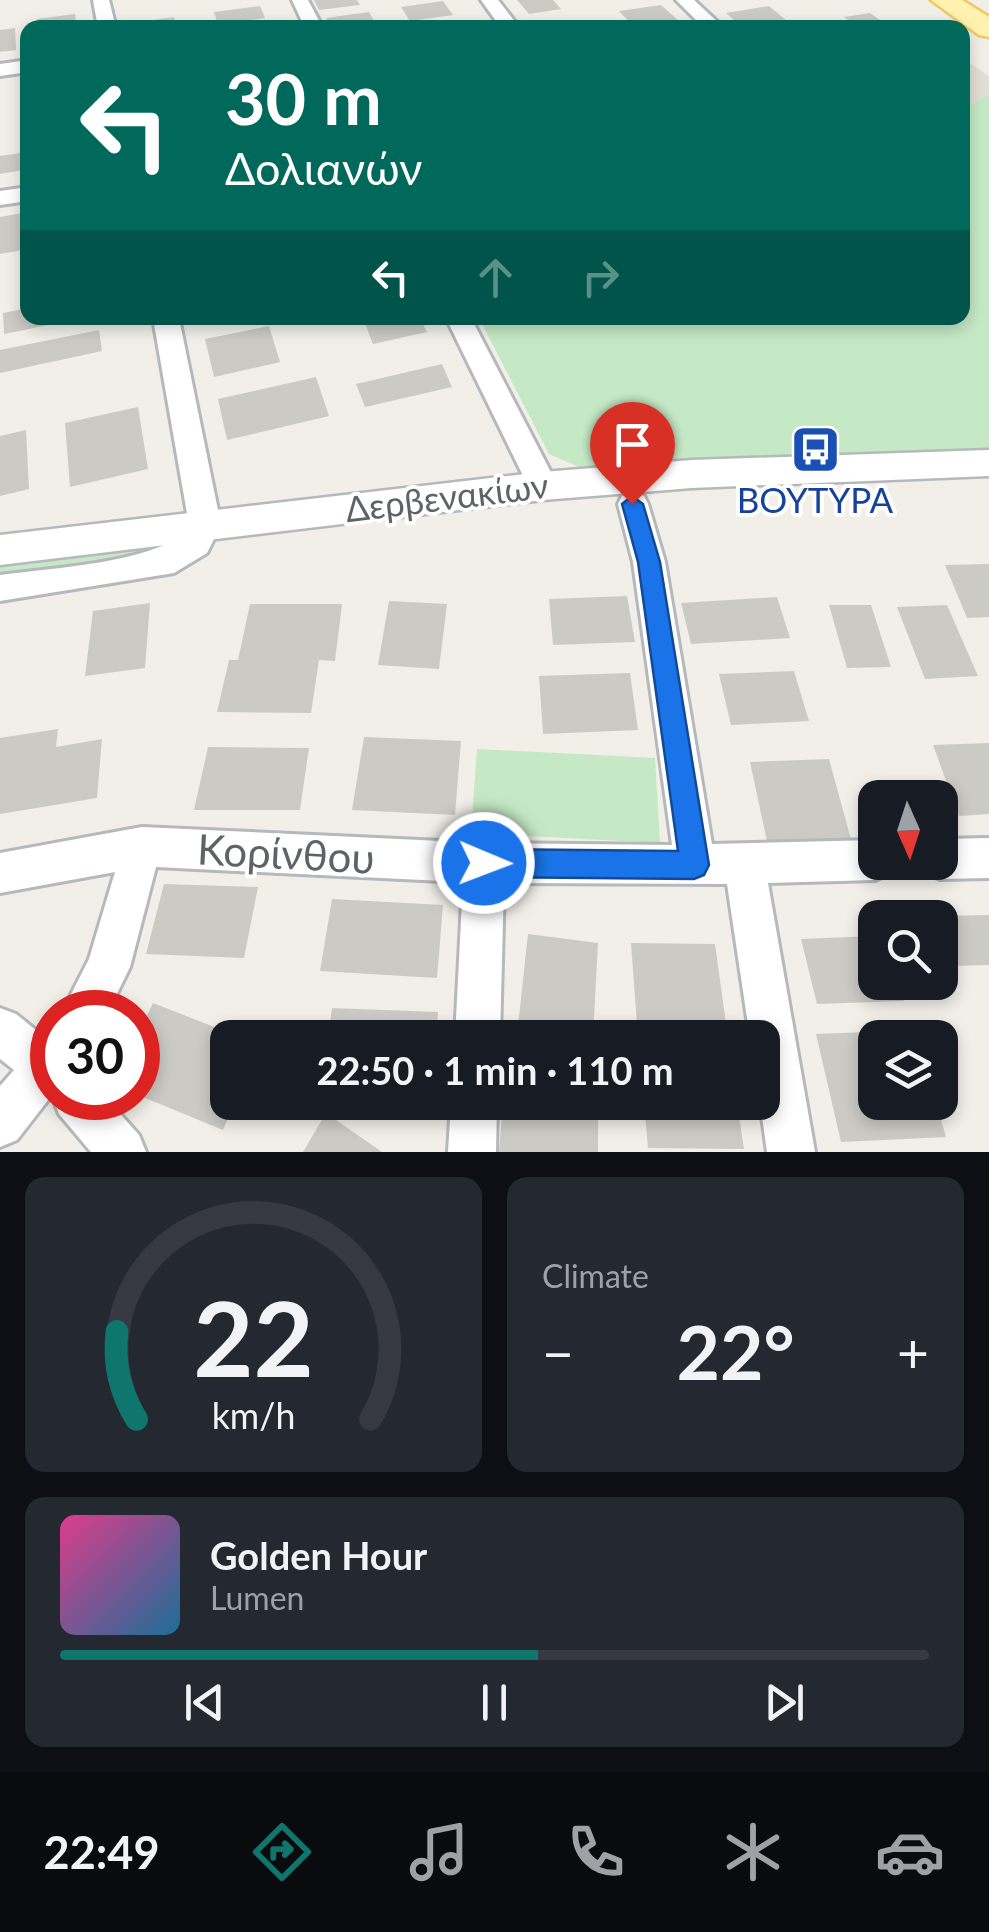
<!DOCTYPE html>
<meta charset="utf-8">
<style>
:root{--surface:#171b24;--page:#242831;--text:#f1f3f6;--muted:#9ea1a6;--line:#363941;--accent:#0f766e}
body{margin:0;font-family:Lato,sans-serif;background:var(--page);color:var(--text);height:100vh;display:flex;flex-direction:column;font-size:38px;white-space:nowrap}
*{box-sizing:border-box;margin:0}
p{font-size:32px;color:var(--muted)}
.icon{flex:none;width:55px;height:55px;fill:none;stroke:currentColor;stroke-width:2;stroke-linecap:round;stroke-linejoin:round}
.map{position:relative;height:1152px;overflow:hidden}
.panel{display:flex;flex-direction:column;gap:25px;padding:25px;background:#0d0f14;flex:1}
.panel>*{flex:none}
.banner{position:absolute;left:20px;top:20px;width:950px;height:305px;border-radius:20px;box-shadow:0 5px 15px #0003;background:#00695c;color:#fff;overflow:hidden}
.needle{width:65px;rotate:177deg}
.fabs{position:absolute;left:858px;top:780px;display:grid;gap:20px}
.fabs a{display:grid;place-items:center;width:100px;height:100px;border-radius:20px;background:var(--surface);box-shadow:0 5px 15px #0003;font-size:50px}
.speed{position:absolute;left:30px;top:990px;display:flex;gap:20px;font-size:50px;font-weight:700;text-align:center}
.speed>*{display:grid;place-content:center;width:130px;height:130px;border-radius:50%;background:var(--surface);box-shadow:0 5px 15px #0003;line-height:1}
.speed .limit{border:15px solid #d22;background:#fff;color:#111}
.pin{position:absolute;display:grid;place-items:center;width:85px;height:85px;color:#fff;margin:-102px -42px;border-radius:50% 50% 50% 0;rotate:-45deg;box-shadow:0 0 10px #0007}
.pin .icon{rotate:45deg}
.me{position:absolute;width:110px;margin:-55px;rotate:91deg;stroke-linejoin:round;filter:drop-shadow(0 0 8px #0008)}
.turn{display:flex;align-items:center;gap:35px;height:210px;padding:0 40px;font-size:45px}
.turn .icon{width:130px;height:130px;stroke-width:2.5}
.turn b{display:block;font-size:70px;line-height:85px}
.lanes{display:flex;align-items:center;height:95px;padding:0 40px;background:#0003;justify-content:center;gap:50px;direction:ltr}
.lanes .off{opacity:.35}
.big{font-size:75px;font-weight:700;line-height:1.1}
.panel .tile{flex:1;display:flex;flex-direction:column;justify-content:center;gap:15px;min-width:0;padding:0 35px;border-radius:20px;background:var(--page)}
.panel .dial{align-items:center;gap:0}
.dial svg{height:260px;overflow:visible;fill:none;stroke:var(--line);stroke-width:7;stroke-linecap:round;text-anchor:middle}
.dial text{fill:var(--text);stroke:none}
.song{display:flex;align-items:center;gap:30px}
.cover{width:120px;height:120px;border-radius:15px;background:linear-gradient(135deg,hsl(330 70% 55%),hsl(200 70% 35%))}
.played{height:10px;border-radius:5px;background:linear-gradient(90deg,var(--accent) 55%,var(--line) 55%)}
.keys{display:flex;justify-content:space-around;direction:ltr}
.heat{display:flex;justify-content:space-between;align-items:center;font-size:55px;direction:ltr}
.panel .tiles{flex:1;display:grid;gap:25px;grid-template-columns:1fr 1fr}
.tile:last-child{grid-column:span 2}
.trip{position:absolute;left:210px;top:1020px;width:570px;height:100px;border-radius:20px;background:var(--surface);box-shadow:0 5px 15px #0003;font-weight:700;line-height:100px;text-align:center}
.menu{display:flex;height:160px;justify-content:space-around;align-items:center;background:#090b0e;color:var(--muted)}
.menu .icon{width:70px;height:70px}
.menu .selected{color:var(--accent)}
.menu b{font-size:45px;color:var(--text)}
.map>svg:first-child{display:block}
</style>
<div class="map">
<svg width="989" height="1152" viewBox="0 0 989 1152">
<rect width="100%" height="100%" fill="#f1efe8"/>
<path fill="#e1ded6" d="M962,58L989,76V94L963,109Z"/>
<path fill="#c5e8c5" d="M989,94V448L579,467L549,454L479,318H962L963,109Z
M150,542L148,551L0,575V563Z
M477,749L655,758L660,843L471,833Z"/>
<path fill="#cccac5" d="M314,0H357L360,5L319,10Z
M517,0H553L561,9L529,14Z
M443,1L453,15L410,21L401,7Z
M661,5L679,21L635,28L619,11Z
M260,6L265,18L218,25L214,12Z
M769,6L786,20L742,27L726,13Z
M369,12L378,28H331L326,18Z
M870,13L891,28H858L844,17Z
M75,14L77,28H37V19Z
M174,17L177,28H133L132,23Z
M15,28L16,50L0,52V30Z
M28,152V169L0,174V156Z
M28,212V249L0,254V217Z
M28,308V318L78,319L4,334L3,313Z
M363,318H420L427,332L373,344Z
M269,326L280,362L214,377L205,339Z
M99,330L102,351L0,373V350Z
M442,364L452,387L365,407L356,384Z
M316,377L329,416L227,440L218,399Z
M138,407L148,469L70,487L65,423Z
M26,430L29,489L0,496V436Z
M989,564V617L967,618L945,565Z
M627,596L635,642L553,645L549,599Z
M777,597L790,638L691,644L681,603Z
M389,601L447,604L439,669L378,665Z
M150,603L145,668L85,676L93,611Z
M250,604H342L335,661L319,660L311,713L217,712L229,660H238Z
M829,605H871L891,667L847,668Z
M947,605L978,676L925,679L897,607Z
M794,671L809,721L731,725L719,674Z
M630,673L638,730L543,734L539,676Z
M58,729L56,747L102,739L97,798L0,814V738Z
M364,737L461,741L455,815L352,810Z
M989,743V814L959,816L933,745Z
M208,747L309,748L300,810H194Z
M829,759L852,843L768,846L750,762Z
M164,884L258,887L244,958L146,954Z
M332,899L443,905L437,978L320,971Z
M989,915V965L952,966L940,916Z
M528,934L598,943L593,1037L518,1026Z
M875,936V982H898L904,1001L817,1004L801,939Z
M631,943L715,944L728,1038H638Z
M153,1003L240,1037L228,1038V1102H235L223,1130L138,1095V1034Z
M332,1008L438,1012L436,1038H328Z
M915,1030L917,1038H875V1102H936L946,1137L841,1142L816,1034Z
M503,1102H598V1152H499Z
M644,1102H737L744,1149L648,1148Z
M326,1113L382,1152H303Z"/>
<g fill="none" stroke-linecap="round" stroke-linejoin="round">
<defs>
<path id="minor" d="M93,0H109L116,28H98Z
M292,0H308L323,28H305Z
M481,0H498L520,28H501Z
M676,0H694L724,28H704Z
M28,60V72L0,76V64Z
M28,187V201L0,205V191Z
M153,318H179L221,525L207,553L174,573L0,601V575C42,569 171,562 189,525Z
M446,318H471L558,486L554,494L543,497L532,494Z
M633,492L644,496L648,504L665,562L712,844L875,840V862H894L889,874L875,880L768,883L815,1152H767L760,1102L762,1038H750L727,884L504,883L500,1038H455L463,882L156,867L130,967L108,1012H62L89,959L115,872L0,893V853L142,827L484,843L672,845L633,562L618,504L622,496Z
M989,838V878L940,879L926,873L921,862H940V839Z
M0,1008L16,1014L47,1039L52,1037V1095L17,1140L0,1147V1086L14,1070L0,1059Z
M52,1096L106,1098L139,1135L146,1152H91L59,1114Z
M451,1102H497L496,1152H448Z"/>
<path id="tertiary" d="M989,450V476L692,488L543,500L0,565V535L543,472L692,460Z"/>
<path id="primary" d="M931,0H962L989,17V37L979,35Z"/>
</defs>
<use href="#minor" stroke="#b5b8bc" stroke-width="6"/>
<use href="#tertiary" stroke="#b5b8bc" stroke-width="5"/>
<use href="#primary" stroke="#f2c960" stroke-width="5"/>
<use href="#minor" fill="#fff" fill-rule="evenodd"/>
<use href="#tertiary" fill="#fff" fill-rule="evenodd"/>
<use href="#primary" fill="#fff2af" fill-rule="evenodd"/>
</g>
<path fill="#1a73e8" stroke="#114b97" stroke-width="2.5" d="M632,496L643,504L660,562L709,865L704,875L694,879L484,877L475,873L470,863L475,853L484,849L678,851L638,562L622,504Z"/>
<defs>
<symbol id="bus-square" viewBox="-11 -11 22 22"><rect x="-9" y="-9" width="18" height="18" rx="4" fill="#1a4fb4" stroke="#fff"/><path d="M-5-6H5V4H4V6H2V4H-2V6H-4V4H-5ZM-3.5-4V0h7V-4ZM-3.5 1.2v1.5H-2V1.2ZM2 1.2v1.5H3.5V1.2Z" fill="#fff"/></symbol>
</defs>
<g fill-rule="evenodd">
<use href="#bus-square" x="788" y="422" width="55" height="55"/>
</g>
<g text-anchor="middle" stroke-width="8" stroke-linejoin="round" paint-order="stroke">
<g font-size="35" fill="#5f6368" stroke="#fff">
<text transform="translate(447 498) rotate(-7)" y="12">Δερβενακίων</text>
</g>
<g font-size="35" fill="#164399" stroke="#fff">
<text x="815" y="513">ΒΟΥΤΥΡΑ</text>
</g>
<g font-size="42" fill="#5f6368" stroke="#fff">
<text transform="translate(286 854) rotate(3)" y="15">Κορίνθου</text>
</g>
</g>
</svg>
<div class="fabs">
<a><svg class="needle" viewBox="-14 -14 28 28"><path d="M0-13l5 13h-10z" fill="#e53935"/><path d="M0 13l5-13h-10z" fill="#9ea1a6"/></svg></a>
<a><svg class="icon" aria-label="search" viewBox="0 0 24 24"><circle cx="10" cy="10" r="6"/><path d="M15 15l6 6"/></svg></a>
<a><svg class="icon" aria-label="layers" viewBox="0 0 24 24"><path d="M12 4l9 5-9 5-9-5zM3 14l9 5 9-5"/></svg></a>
</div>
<div class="speed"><div class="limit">30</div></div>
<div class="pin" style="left:632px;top:504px;background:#d93025"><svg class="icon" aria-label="arrive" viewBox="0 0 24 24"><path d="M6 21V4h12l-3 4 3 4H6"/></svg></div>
<svg class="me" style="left:484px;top:863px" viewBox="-20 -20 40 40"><circle r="17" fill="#1a73e8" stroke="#fff" stroke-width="3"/><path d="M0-11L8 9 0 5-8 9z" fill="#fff"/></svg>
<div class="trip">22:50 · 1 min · 110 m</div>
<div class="banner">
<div class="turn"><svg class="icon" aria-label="left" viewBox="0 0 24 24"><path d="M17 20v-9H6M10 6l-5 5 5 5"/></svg><div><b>30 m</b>Δολιανών</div></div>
<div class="lanes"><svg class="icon" aria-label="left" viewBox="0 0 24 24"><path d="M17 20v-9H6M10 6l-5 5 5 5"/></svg><svg class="icon off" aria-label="ahead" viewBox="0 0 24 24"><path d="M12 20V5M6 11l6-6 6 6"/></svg><svg class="icon off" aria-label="right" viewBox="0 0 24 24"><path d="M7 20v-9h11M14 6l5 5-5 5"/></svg></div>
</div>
</div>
<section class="panel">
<div class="tiles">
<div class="tile dial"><svg viewBox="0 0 100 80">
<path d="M14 69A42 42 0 1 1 86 69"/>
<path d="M14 69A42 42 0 0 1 8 42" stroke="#0f766e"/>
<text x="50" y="56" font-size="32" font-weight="700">22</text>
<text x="50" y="72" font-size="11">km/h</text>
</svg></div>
<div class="tile"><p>Climate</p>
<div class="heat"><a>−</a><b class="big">22°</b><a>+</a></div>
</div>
<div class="tile">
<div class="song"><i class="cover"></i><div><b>Golden Hour</b><p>Lumen</p></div></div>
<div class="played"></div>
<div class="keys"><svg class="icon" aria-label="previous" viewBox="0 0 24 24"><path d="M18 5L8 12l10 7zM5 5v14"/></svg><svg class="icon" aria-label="pause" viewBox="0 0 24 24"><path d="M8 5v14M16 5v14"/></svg><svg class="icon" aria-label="next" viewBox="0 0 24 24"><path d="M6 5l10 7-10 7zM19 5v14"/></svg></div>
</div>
</div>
</section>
<nav class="menu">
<b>22:49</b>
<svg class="icon selected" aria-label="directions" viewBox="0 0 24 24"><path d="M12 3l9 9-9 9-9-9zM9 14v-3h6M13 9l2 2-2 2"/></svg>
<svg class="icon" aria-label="music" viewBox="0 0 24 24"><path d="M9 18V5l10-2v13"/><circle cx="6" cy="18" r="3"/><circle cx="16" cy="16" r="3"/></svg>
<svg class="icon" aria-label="phone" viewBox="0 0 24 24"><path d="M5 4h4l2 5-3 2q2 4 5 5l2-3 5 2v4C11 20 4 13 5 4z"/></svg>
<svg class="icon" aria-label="climate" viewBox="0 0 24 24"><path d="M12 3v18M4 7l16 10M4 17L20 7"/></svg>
<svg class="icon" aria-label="car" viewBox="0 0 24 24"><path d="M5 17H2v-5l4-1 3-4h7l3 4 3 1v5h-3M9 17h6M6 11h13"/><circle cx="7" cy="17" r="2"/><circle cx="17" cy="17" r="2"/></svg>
</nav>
